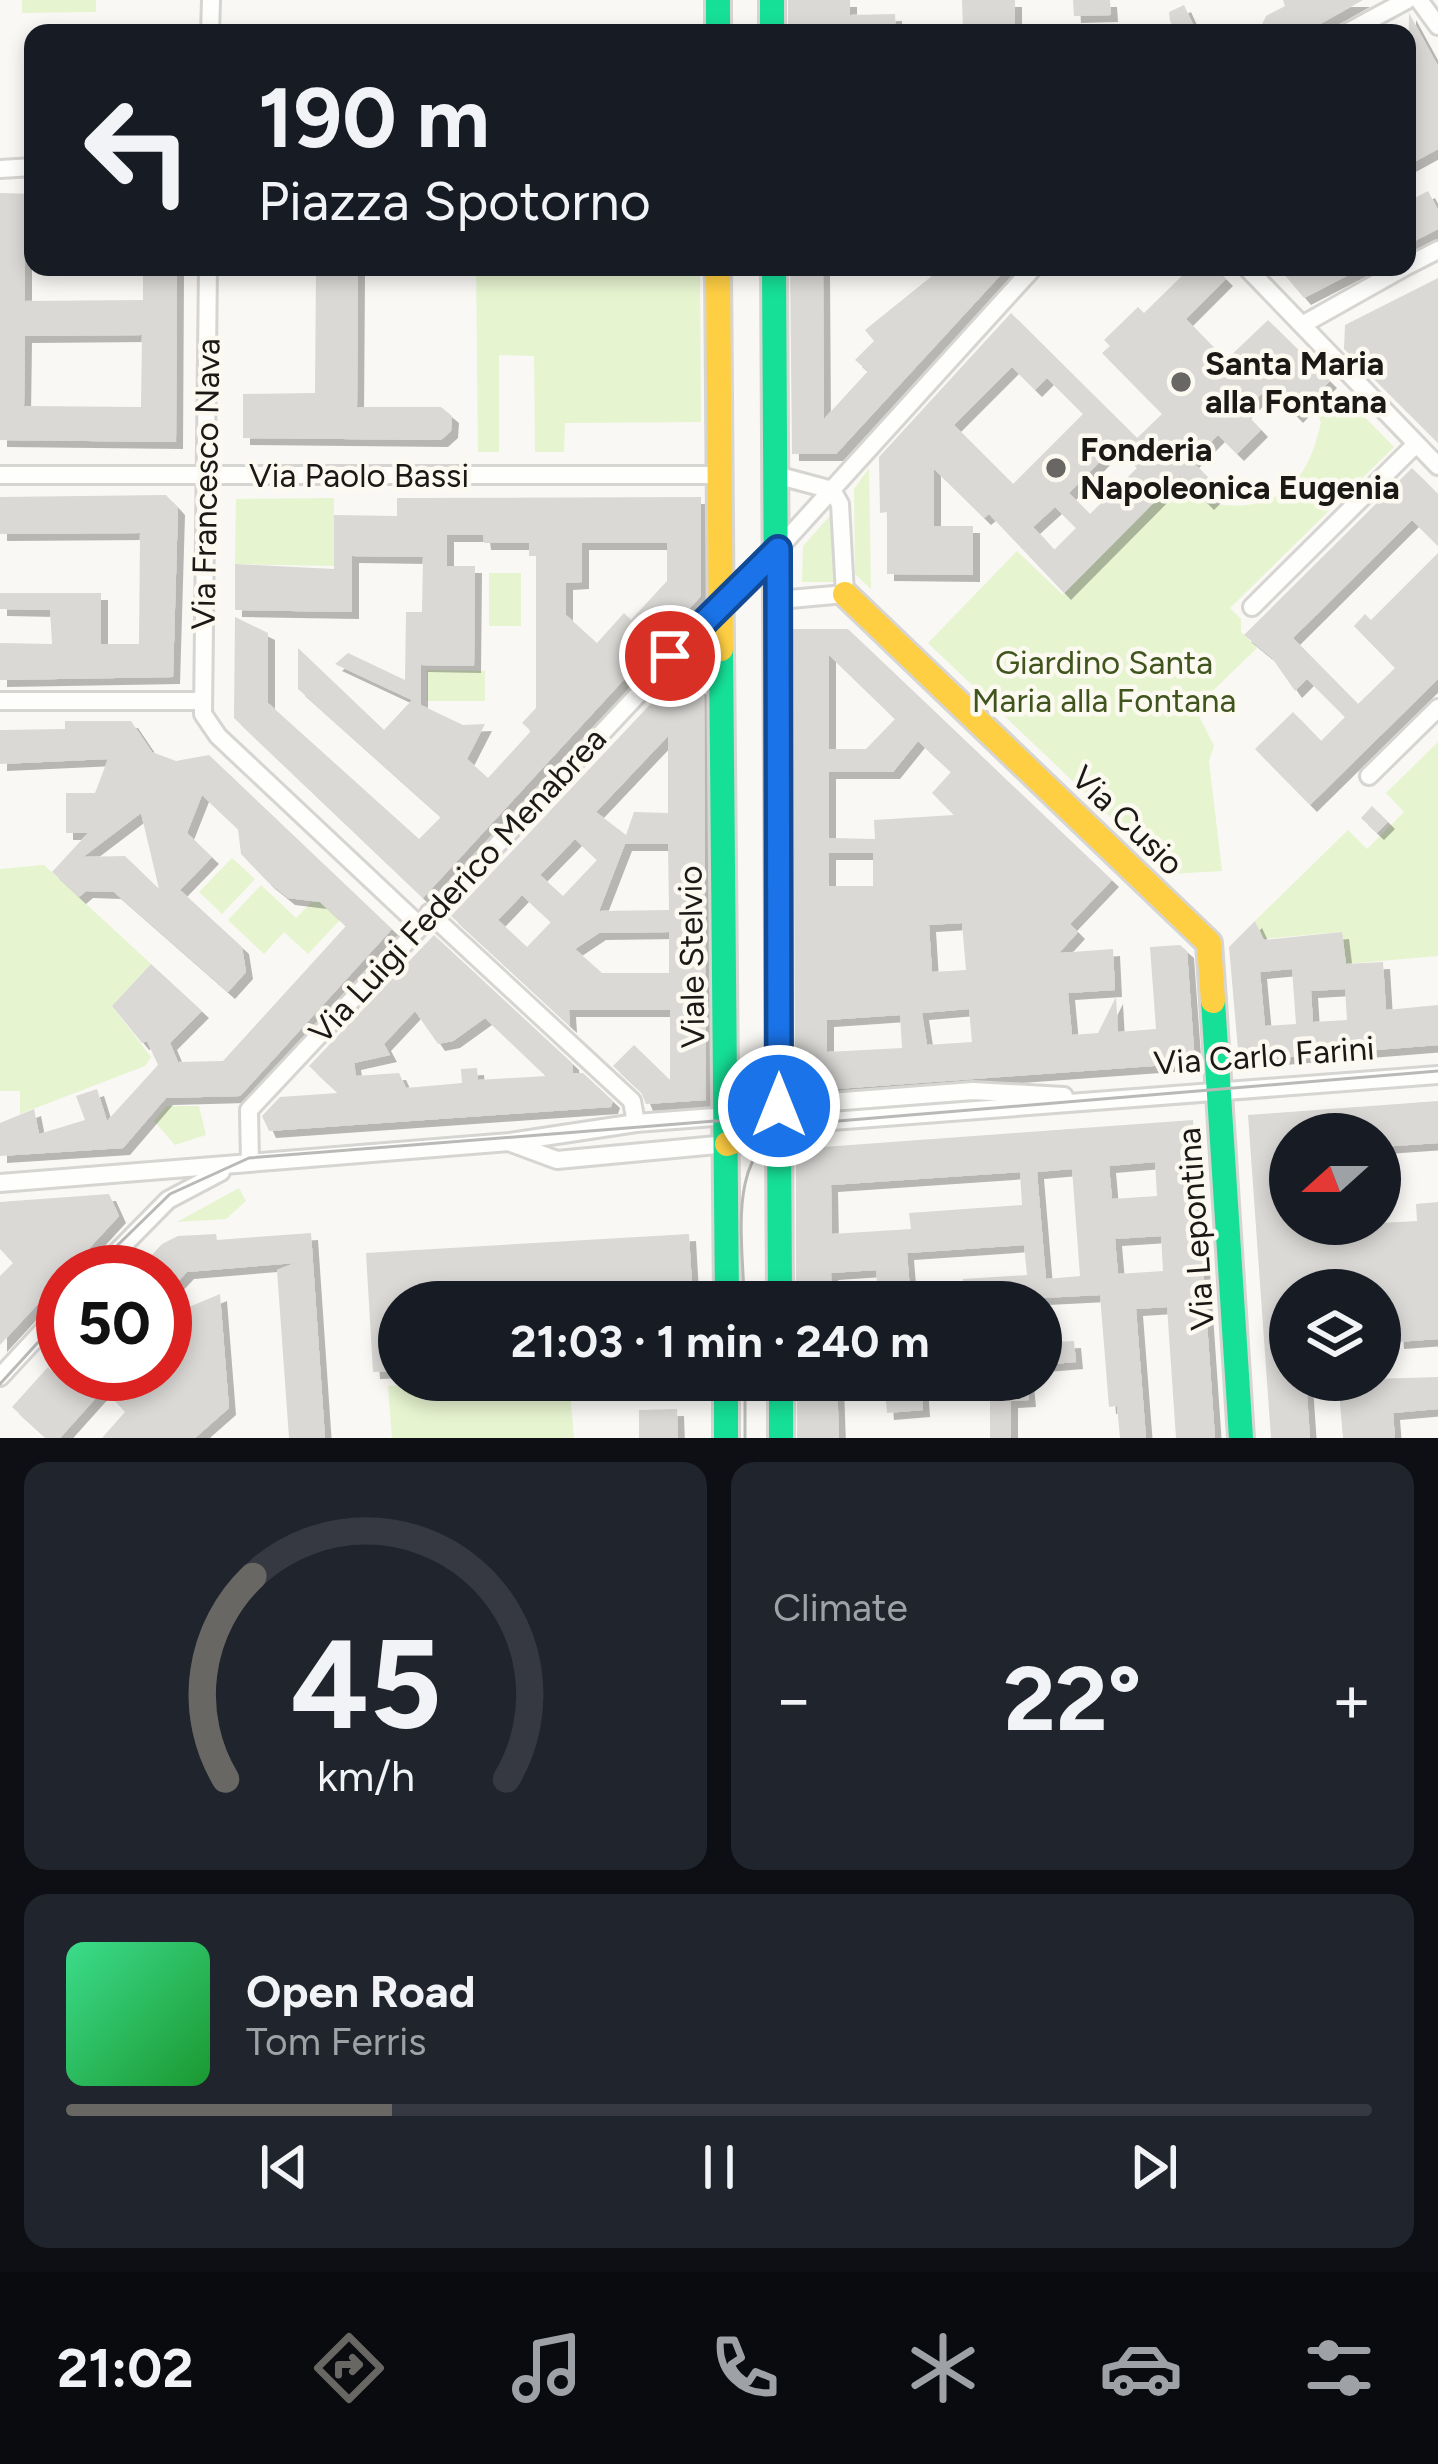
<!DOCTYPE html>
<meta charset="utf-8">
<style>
:root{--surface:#171b24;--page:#20242c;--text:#f1f3f6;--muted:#9ea1a6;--line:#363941;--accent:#686764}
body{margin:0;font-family:Figtree,sans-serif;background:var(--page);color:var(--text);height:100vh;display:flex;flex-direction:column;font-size:45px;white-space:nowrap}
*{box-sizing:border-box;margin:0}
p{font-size:39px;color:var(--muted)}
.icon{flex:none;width:66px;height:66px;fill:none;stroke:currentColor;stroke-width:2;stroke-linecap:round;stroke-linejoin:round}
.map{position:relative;height:1438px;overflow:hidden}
.sheet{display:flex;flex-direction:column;gap:24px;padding:24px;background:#0d0f14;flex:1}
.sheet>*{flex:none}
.top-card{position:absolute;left:24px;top:24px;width:1392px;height:252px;border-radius:24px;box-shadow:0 6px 18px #0003;background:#171b24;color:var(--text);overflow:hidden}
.needle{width:78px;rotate:249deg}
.buttons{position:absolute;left:1269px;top:1113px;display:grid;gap:24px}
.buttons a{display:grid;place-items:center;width:132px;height:132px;border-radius:50%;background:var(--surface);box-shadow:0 6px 18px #0003;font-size:60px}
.speed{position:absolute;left:36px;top:1245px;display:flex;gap:24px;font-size:60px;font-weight:700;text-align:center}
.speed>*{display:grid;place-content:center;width:156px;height:156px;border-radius:50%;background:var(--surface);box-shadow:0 6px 18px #0003;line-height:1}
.speed .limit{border:18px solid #d22;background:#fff;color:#111}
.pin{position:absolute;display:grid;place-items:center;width:102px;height:102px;color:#fff;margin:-51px;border:6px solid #fff;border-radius:50%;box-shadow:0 3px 12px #0007}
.me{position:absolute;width:132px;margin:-66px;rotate:0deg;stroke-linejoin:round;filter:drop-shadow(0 0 9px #0008)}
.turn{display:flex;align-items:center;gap:42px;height:252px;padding:0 36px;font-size:54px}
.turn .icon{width:156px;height:156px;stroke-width:2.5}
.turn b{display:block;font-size:84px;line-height:102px}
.big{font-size:90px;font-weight:700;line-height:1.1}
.sheet .widget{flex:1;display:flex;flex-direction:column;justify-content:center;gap:18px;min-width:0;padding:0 42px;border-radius:24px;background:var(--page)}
.sheet .dial{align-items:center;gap:0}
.dial svg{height:312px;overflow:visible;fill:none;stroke:var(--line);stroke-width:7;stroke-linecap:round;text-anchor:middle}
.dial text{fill:var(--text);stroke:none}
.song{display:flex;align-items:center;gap:36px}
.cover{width:144px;height:144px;border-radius:18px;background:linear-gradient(135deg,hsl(150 70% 55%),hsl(130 70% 35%))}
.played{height:12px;border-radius:6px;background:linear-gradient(90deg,var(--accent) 25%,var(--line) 25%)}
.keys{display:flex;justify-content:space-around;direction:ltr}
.heat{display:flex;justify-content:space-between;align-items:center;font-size:66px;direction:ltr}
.sheet .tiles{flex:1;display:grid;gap:24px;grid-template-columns:1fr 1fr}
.widget:last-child{grid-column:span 2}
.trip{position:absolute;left:378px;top:1281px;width:684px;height:120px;border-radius:60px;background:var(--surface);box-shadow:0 6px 18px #0003;font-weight:700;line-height:120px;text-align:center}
.tab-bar{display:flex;height:192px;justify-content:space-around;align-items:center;background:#090b0e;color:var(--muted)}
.tab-bar .icon{width:84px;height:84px}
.tab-bar .on{color:var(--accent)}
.tab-bar b{font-size:54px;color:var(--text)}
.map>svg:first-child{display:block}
</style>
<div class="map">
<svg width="1438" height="1438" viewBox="0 0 1438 1438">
<defs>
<filter id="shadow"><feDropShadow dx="7" dy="7" stdDeviation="0" flood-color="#0004"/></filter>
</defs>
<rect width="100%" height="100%" fill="#f9f8f4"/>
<path fill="#e6f4d0" d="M22,0H96V12L22,13Z
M476,267H700L701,422L565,423L564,452H535L534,356L499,355V452H478Z
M1339,391L1394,447L1230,608L1241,619V632L1257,648L1195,708L1214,746L1209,761L1222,871L1170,874L928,643L1017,551L1063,595L1180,476L1207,503C1275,514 1307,488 1321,422L1316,412Z
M869,468L871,589L855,574L854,489Z
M334,498V566L235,564L236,499Z
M834,511L836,582H802L803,546Z
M489,573H521V626H489Z
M427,670L485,671V701H427Z
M1438,742V956L1346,964L1341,932L1263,939L1255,921L1348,830L1367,849L1404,812L1386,793Z
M232,858L255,879L222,914L199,892Z
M44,865L151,964L112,1006L151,1057L145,1066L20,1114V1091H0V869Z
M261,885L296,918L316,898L340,920L308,954L284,932L264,954L228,920Z
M167,1106H199L206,1135L175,1145L154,1121Z
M239,1188L246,1201L226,1219L177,1222Z
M474,1380H569L574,1438H392L388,1386Z"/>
<path fill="#dad9d6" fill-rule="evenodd" filter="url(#shadow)" d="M788,0H850V15L895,14L896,33H788Z
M962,0H1015V27L963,28Z
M1073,0H1110L1111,15L1074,16Z
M1283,0H1363L1304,33H1258L1266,16L1285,6Z
M1184,5L1197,33H1176L1170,21L1169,12Z
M1409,13L1438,66V149L1407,166Z
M1428,191L1438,210V229L1407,245V202Z
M0,193L33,194V230H25V301L143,300V267H177L176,442L0,440ZM142,335L141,407L24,406L25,336Z
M316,267H358L357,407H441L452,416L451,431L441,440L243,438V394L315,393Z
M790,267H823L824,419L868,371L855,360L874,341L865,330L943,267H1008L836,454H792Z
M1191,267H1214L1226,279L1186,319L1226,360L1268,320L1330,381L1296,416L1268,387L1244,412L1261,430L1237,454L1218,435L1192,461L1220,490L1207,503L1180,476L1064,593L989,514L984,518L934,469V526H973V575L887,574V512L880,513L879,457L1011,313L1137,438L1162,414L1102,353L1110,346L1104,340L1138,307L1144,313ZM1012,367L1035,390L1047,378L1083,414L1013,484L954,425ZM1115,446L1137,468L1090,514L1069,493ZM1055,507L1076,528L1054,550L1033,527Z
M1278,267H1364L1304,298Z
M1438,278V443L1344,349L1345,325Z
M1412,468L1438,494V546L1412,520L1293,638L1358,704L1395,668L1354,626L1365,614L1371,620L1438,553V679L1310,805L1255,749L1293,712L1321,741L1345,717L1307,679L1295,691L1272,658L1244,635Z
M166,495L178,508L173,677L0,680V643L52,644L50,610L0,609V593H101V644H139L140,533L0,534V497Z
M701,497V596L657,644L651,638L623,667L630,673L423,898L234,718L235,617L268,633V703L419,839L441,817L298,689V648L384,730L412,700L335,664L348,653L405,680L406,612H422L423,557L352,556V612L235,610V564L334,569V515L397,516V498ZM447,535H483L484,543H529V556H536V708L522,723L531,731L488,778L467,759L485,724L463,725L421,705V665L474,666L475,566H447ZM582,543H667V581L631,620L624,613L597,643L566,615V583L582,582Z
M793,629H848L1112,880L1070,924L1078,932L1059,953L1113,949L1115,990L1068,993L1072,1035L1098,1033L1116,997L1118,1032L1156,1029L1150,947L1180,945L1187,951L1195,1063L795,1092ZM829,655L895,719L866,749H829ZM918,741L951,772L932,793L954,815L874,820L875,839L829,838V772H893ZM829,853H873V886H829ZM962,923L966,970L932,972L929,925ZM969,1009L972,1042L927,1045L922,1013ZM900,1015L902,1048L827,1052V1020Z
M674,679L704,689L706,1100L646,1104L641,1092L613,1066L634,1045L670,1080V1010H569L570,1026L451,916ZM668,736V813L634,812L626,835L596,812ZM575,839L597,860L563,896L540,875ZM625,844H668L669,910L599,911ZM522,895L551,922L527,947L498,920ZM669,932V973H602L575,949L599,933Z
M65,721H131L152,752L176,761L209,755L392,929L240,1096L166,1098L123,1148L0,1156V1123L34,1109L39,1134L85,1120L76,1096L97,1089L107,1121L158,1065L147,1041L142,1043L112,1006L151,964L202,1011L170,1043L178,1062L223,1061L346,926L320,902L288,898L267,881L241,854L238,829L202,795L187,833L212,857L180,890L242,947L246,972L228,992L114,892L86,891L79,897L52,872L88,833H66V793H95L108,759L0,764V730L65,729ZM141,813L159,889L125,856L83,857Z
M1372,806L1388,822L1377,833L1361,818Z
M1255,921L1264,940L1342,932L1346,964L1383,962L1386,1010L1438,1005V1045L1239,1061L1229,947ZM1292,969L1296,1024L1265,1026L1260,972ZM1345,989L1347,1020L1313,1022L1311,991Z
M434,935L572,1063L573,1073H583L613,1101L611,1107L269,1131L262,1116L280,1097L338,1093L309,1066ZM415,1011L438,1044L453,1041L485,1018L546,1076L478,1080L477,1068L461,1069L462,1083L406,1088L399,1073L356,1076L354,1063L390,1055L384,1044Z
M1438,1101V1143L1380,1147V1134H1290V1153L1284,1154L1290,1228L1417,1221L1416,1204L1438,1202V1339L1397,1342L1396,1327L1380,1328V1290H1290V1380H1306L1310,1438H1271L1248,1115Z
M1193,1120L1215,1438H1176L1167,1307L1136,1309L1146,1438H1120L1117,1406L1109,1407L1100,1295L965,1302L963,1279L1027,1275L1024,1245L907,1253L911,1302H878L876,1270L831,1273L832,1302H796V1149ZM1155,1162L1157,1196L1112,1199L1109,1166ZM1072,1169L1080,1276L1046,1279L1037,1172ZM1020,1172L1022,1205L909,1213L911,1229L832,1234L831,1185ZM1161,1236L1163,1271L1118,1274L1115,1239Z
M109,1194L119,1216L0,1345V1276L13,1263L0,1249V1202Z
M311,1233L325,1438H289L277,1270L295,1263L187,1272L165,1295V1272H136L162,1244L178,1236L216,1234L217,1240Z
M689,1234L693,1302H399V1371L373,1372L366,1253Z
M220,1294L229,1408L195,1438H102L125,1412L104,1389L60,1438H46L12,1407L48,1367L55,1374H165V1317Z
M1074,1341L1076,1362L1041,1365V1343Z
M1438,1377V1409L1393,1413L1395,1438H1343L1338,1380Z
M797,1380H837L839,1438H797Z
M884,1380H921L923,1410L887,1413Z
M990,1380H1027L1029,1400L1011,1401V1438H990Z
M677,1409L678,1438H639V1410Z"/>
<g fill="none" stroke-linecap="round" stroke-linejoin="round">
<defs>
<path id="street" d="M1419,0L1438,26
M210,33L211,0
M1346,33L1407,0
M0,169L33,167
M1407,266L1438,250
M208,267L203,714L218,736L418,924
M1246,267L1438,466
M1302,325L1405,267
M0,475H719
M776,475L832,490
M778,549L1034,267
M779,600L845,594L840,504L832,490
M1252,607L1416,444
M0,701H202
M1369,776L1438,708
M429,913L632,1101L636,1123
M779,1106L973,1091L1064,1096
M779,1125L1438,1075
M511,1143L557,1160L727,1144
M250,1162L249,1110L717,610
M0,1183L510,1142L636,1123L727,1116
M97,1272L168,1200L221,1172
M0,1377L63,1309"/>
<path id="fast" d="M718,0V33
M772,0V33
M774,267L780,1302
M717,610L778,549
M721,649L727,1302
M1213,1001L1241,1438
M727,1116L779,1106
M726,1380V1438
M781,1380V1438"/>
<path id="slow" d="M718,267L721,649
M845,594L1209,943L1213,1001
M727,1144L779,1125"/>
</defs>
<use href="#street" stroke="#d6d5d2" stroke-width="22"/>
<use href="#fast" stroke="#d6d5d2" stroke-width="30"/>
<use href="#slow" stroke="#d6d5d2" stroke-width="30"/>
<use href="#street" stroke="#fefefd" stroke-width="16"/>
<use href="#fast" stroke="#16e098" stroke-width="24"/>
<use href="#slow" stroke="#ffcf43" stroke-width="24"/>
<path stroke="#b9b9b8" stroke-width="3" d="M90,1272L170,1194L249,1158L715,1121L797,1120
M744,1302C744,1244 724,1153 790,1125L1438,1071
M745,1380V1438
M0,1384L63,1315"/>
</g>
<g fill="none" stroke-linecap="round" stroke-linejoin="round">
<defs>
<path id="route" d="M670,656L778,549L779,1106"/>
</defs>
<use href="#route" stroke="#114b97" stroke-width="30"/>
<use href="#route" stroke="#1a73e8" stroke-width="21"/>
</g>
<g fill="#686764" stroke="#fcf9f1" stroke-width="4.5">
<circle cx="1181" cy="382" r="12"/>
<circle cx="1056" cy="468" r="12"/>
</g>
<g text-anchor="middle" stroke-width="9" stroke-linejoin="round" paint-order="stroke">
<g font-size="33" font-weight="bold" fill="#1a1916" stroke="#fcf9f1" text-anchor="start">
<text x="1205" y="375">Santa Maria<tspan x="1205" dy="38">alla Fontana</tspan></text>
<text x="1080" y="461">Fonderia<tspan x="1080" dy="38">Napoleonica Eugenia</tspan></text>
</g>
<g font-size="33" fill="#1a1916" stroke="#fcf9f1">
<text x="359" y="487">Via Paolo Bassi</text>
<text transform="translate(205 484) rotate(-89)" y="12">Via Francesco Nava</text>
<text transform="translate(1128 820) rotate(44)" y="12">Via Cusio</text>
<text transform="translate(457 885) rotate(-47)" y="12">Via Luigi Federico Menabrea</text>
<text transform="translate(691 957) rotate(-91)" y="12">Viale Stelvio</text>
<text transform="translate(1264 1055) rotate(-4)" y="12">Via Carlo Farini</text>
<text transform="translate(1195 1229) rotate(-94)" y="12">Via Lepontina</text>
</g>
<g font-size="33" fill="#40551e" stroke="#fcf9f1">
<text x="1104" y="674">Giardino Santa<tspan x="1104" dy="38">Maria alla Fontana</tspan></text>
</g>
</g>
</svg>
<div class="buttons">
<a><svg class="needle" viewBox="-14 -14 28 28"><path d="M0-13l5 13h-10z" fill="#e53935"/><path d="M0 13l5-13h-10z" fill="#9ea1a6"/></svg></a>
<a><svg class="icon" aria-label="layers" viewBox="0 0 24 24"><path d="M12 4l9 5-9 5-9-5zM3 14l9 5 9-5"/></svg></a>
</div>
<div class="speed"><div class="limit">50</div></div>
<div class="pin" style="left:670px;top:656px;background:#d93025"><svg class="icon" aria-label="arrive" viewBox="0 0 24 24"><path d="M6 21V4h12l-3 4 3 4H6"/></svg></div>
<svg class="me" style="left:779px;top:1106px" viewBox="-20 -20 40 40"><circle r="17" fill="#1a73e8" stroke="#fff" stroke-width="3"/><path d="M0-11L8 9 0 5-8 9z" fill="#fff"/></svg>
<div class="trip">21:03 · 1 min · 240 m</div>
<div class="top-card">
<div class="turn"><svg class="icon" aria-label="left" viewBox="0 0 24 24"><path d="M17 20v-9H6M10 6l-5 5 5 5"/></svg><div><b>190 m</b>Piazza Spotorno</div></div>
</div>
</div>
<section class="sheet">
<div class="tiles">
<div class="widget dial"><svg viewBox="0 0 100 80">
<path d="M14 69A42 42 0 1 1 86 69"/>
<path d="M14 69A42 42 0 0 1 21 17" stroke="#686764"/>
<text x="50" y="56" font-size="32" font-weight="700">45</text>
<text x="50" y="72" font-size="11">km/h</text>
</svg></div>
<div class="widget"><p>Climate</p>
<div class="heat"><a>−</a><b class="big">22°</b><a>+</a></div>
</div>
<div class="widget">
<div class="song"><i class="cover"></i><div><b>Open Road</b><p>Tom Ferris</p></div></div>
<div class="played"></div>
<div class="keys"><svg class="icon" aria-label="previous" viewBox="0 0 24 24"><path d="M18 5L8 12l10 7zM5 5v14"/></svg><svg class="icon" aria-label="pause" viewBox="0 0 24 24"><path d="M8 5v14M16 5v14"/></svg><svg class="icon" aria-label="next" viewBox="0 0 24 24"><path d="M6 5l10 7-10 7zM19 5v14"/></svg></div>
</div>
</div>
</section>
<nav class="tab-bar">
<b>21:02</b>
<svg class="icon on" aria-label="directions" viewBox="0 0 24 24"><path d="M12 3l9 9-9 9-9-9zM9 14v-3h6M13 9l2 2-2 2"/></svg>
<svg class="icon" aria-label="music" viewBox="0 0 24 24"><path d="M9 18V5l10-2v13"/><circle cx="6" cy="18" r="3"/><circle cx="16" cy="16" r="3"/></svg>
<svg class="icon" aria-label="phone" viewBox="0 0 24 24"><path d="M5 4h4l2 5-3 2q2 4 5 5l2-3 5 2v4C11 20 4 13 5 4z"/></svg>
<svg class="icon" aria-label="climate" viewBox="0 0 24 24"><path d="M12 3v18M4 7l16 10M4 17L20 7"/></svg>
<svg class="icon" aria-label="car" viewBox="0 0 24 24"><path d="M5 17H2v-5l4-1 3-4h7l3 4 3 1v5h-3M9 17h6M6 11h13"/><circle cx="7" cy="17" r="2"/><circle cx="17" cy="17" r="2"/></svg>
<svg class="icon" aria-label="filters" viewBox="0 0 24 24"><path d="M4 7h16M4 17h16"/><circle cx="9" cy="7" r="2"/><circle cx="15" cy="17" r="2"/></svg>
</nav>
